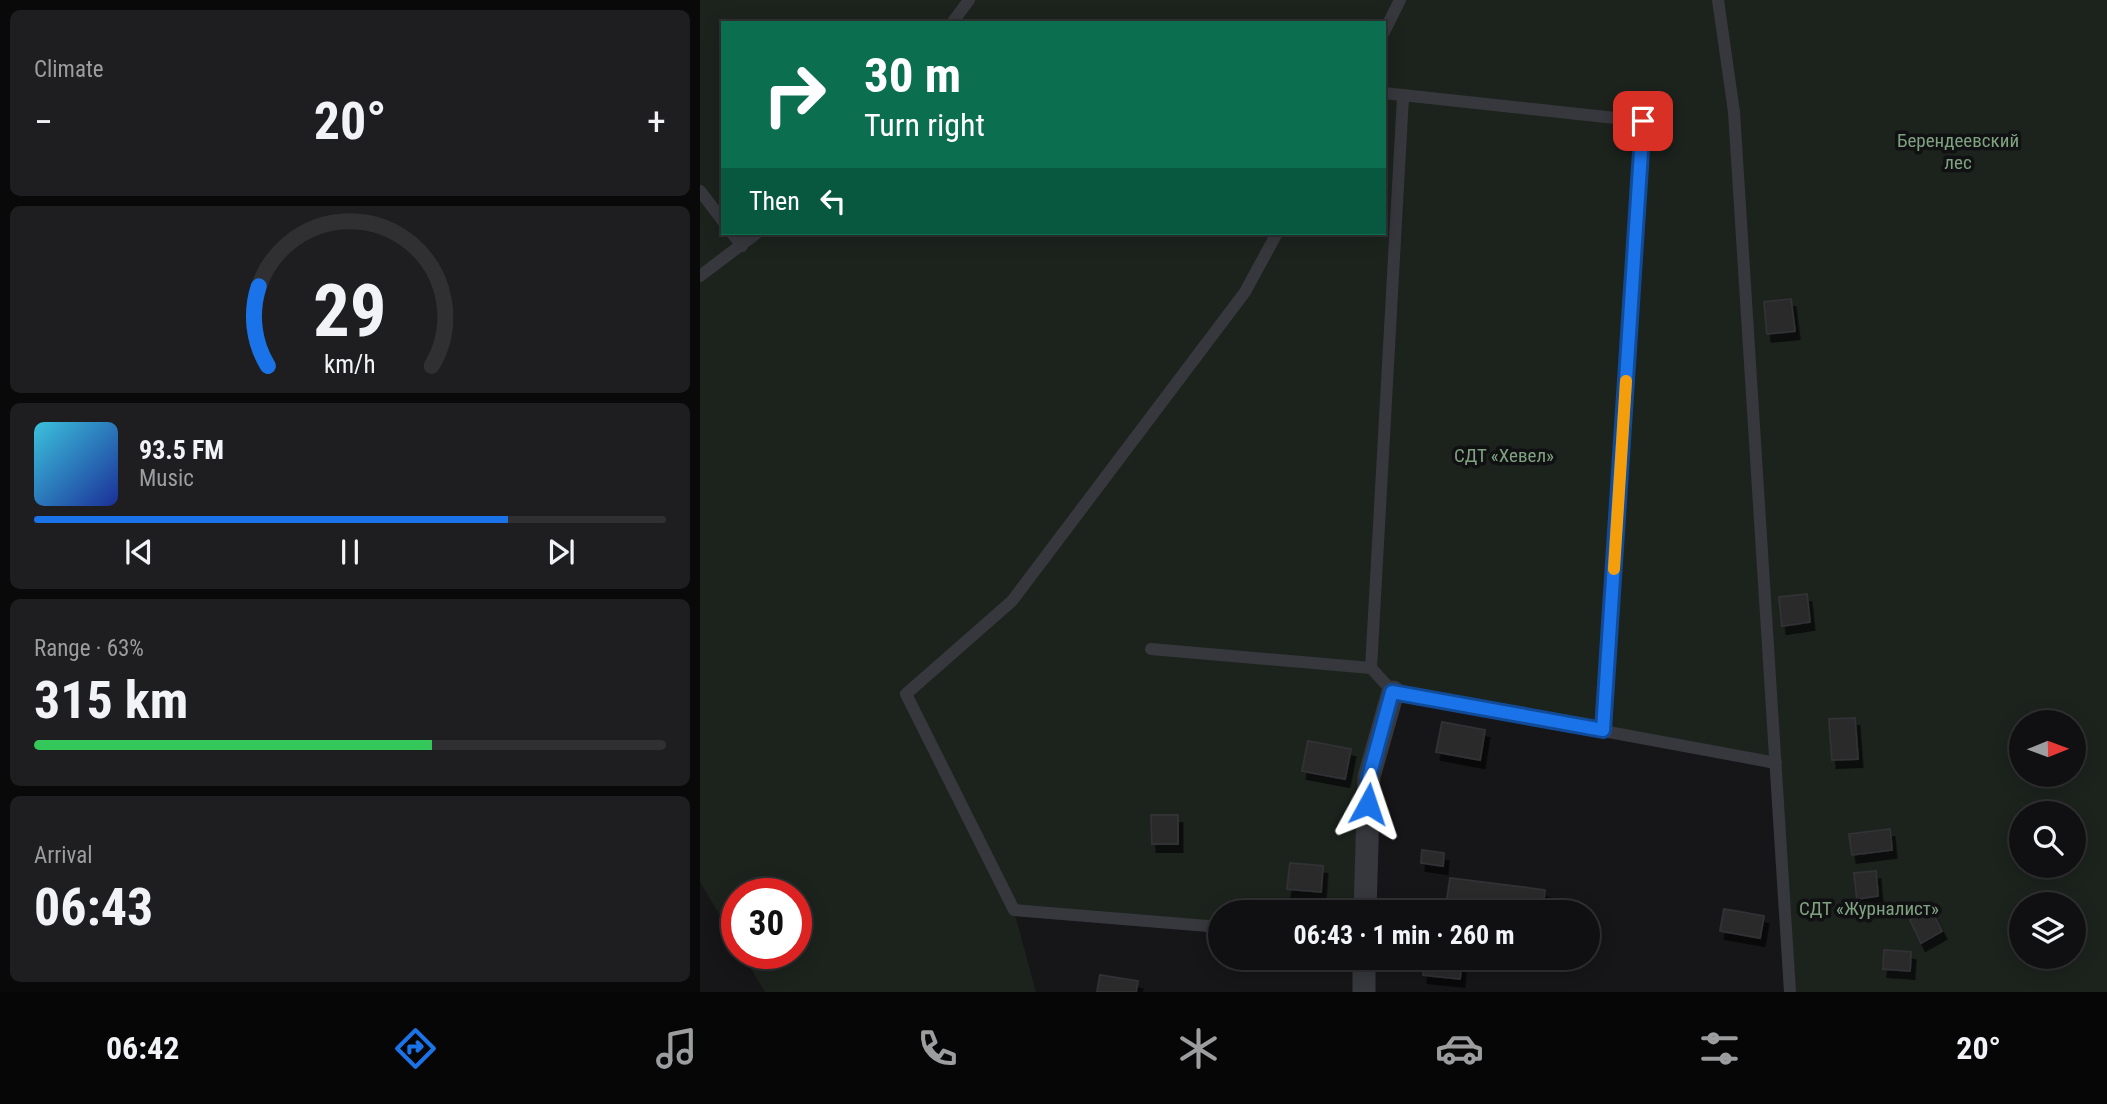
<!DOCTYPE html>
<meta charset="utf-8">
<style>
:root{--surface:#101012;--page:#1e1e20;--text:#f1f3f6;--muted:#9c9d9f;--line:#303032;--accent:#1a73e8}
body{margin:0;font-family:"Roboto Condensed",sans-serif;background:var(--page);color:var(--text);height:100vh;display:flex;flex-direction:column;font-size:26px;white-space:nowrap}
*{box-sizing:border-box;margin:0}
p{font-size:23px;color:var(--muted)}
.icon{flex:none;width:38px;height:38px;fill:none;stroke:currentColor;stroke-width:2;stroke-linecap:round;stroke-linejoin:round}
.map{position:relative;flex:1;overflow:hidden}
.side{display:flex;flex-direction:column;gap:10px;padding:10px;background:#09090a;width:700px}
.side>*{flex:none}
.hud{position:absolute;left:21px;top:21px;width:665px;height:214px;border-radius:0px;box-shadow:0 4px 18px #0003,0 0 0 2px var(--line);background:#0b6e4f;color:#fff;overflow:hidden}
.needle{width:46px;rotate:89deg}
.controls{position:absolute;left:1309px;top:710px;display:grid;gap:14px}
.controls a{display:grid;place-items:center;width:77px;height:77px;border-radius:50%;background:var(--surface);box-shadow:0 4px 18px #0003,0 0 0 2px var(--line);font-size:35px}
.speed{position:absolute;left:21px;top:878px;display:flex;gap:14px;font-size:35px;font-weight:700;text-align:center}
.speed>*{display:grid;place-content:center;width:91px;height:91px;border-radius:50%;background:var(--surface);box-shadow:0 4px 18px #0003,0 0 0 2px var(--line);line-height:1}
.speed .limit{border:10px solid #d22;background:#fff;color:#111}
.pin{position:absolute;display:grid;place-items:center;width:60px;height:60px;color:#fff;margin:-30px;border-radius:14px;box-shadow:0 4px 10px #0006}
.me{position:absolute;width:77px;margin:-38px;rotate:5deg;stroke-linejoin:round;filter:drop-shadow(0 0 5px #0008)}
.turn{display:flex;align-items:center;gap:24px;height:147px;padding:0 28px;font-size:32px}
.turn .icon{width:91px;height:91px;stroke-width:2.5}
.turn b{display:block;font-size:49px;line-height:60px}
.then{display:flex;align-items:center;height:66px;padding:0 28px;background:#0003;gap:14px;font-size:26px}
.big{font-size:52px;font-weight:700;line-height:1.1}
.side .tile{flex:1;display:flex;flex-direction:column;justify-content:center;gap:10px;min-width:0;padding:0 24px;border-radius:10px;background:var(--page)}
.side .dial{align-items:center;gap:0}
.dial svg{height:182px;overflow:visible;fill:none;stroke:var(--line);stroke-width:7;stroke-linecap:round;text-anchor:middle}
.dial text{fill:var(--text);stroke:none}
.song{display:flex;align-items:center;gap:21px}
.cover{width:84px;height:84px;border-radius:10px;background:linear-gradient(135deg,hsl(190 70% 55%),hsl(230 70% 35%))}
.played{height:7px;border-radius:4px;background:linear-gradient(90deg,var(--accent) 75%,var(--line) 75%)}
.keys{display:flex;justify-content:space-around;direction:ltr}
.heat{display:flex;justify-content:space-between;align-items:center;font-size:38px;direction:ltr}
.charge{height:10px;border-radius:5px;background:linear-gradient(90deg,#34c759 63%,var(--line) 0)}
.trip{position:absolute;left:508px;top:900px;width:392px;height:70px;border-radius:35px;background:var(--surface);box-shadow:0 4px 18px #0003,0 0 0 2px var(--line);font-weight:700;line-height:70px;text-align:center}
.tabs{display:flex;height:112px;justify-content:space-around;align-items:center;background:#060607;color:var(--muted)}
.tabs .icon{width:49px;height:49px}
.tabs .on{color:var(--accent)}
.tabs b{font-size:32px;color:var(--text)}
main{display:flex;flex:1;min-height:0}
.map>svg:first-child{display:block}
</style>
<main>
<section class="side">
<div class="tile"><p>Climate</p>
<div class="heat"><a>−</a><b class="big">20°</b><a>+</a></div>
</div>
<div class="tile dial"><svg viewBox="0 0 100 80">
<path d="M14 69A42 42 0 1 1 86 69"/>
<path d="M14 69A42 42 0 0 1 10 34" stroke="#1a73e8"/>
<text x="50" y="56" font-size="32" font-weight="700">29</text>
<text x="50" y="72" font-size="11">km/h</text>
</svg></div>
<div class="tile">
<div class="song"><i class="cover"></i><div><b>93.5 FM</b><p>Music</p></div></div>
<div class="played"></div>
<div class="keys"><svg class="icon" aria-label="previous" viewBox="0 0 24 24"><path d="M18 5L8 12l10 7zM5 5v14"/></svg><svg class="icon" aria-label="pause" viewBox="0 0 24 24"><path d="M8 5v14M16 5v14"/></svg><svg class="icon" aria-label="next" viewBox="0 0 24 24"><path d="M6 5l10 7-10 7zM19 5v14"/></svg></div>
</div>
<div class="tile"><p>Range · 63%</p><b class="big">315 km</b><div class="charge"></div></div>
<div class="tile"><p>Arrival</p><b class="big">06:43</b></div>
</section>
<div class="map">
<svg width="1407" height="992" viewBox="0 0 1407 992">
<defs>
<filter id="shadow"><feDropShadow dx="4.5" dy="8" stdDeviation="0" flood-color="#0009"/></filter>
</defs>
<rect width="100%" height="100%" fill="#161618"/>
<path fill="#1c231d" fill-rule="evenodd" d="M0,0H1407V992H1090L1076,763L693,692L669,777L665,912H520V927L314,911L336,992H65L42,954H96V894H37V944L0,882ZM23,23H684V233H23ZM1321,723H1374V775H1321ZM1321,814H1374V866H1321ZM1321,905H1374V957H1321Z"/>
<path fill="#29292c" stroke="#303034" stroke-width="2" filter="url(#shadow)" d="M1091,299L1095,331L1067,334L1064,302Z
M1107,594L1110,622L1082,626L1079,597Z
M1155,718L1158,759L1132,760L1129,719Z
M742,722L785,730L780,760L736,752Z
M608,741L651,749L645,779L602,771Z
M451,815H478V844H452Z
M1190,829L1192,850L1152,855L1149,834Z
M722,850L744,853L743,866L721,863Z
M590,863L623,866L621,892L587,889Z
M1176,871L1178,896L1157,899L1154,873Z
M750,878L845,890L842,912H745Z
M1024,909L1064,916L1060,938L1020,931Z
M1231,909L1242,931L1221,943L1210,920Z
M1184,950L1211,952L1210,971L1183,969Z
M725,957H762L760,979L723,975Z
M400,975L438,981L436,992H397Z"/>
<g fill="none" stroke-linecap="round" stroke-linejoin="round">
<path stroke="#37383d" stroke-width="12" d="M1018,0L1034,112L1090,992
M252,23L269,0
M684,32L700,0
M684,93L943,121L903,730
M703,97L671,668L693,692L1076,763
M0,191L23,221
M32,233L42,246
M0,276L57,233
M451,649L671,668
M520,927L314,910L206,694L312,601L545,292L577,233"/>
<path stroke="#37383d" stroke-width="23" d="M665,912L669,777L693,692
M664,957V992"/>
</g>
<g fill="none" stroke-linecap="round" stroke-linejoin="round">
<defs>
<path id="route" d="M668,804L669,777L692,692L903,730L943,121"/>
</defs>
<use href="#route" stroke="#114b97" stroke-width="18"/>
<use href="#route" stroke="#1a73e8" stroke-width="12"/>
<path stroke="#f59e0b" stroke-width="12" d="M914,569L926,381"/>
</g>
<g text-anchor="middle" stroke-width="7" stroke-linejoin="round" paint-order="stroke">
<g font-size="19" fill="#7fa381" stroke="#111113">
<text x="1258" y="147">Берендеевский<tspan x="1258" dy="22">лес</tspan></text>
<text x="804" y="462">СДТ «Хевел»</text>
<text x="1169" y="915">СДТ «Журналист»</text>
</g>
</g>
</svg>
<div class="controls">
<a><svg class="needle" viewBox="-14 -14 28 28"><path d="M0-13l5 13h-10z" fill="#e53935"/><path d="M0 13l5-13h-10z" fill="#9c9d9f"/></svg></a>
<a><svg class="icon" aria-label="search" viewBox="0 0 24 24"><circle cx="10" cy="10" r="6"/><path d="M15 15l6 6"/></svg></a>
<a><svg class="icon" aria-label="layers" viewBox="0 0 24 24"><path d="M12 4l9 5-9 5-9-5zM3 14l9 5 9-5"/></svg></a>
</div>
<div class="speed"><div class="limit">30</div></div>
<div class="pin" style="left:943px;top:121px;background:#d93025"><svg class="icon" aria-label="arrive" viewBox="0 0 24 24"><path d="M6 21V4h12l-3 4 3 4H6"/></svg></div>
<svg class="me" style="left:668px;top:804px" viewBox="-20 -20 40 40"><path d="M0-17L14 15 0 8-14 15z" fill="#1a73e8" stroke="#fff" stroke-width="4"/></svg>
<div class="trip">06:43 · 1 min · 260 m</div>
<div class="hud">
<div class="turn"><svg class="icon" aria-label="right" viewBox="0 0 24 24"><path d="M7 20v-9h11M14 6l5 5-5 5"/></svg><div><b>30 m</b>Turn right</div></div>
<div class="then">Then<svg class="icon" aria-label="left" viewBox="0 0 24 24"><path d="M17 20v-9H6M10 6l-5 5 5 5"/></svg></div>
</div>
</div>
</main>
<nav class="tabs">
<b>06:42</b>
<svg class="icon on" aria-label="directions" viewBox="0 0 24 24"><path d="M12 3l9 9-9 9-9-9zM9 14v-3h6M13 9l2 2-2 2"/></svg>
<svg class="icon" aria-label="music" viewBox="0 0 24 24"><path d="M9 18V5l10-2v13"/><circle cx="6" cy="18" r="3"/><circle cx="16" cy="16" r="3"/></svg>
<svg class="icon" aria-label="phone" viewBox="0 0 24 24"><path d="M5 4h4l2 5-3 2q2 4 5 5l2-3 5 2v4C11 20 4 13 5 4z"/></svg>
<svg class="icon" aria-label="climate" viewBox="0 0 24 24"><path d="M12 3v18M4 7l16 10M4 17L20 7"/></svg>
<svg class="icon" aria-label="car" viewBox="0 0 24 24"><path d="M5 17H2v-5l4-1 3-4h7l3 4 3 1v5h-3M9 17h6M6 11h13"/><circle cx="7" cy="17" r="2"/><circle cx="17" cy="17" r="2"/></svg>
<svg class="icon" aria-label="filters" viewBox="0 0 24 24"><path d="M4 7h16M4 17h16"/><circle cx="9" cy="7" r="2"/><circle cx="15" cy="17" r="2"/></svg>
<b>20°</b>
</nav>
